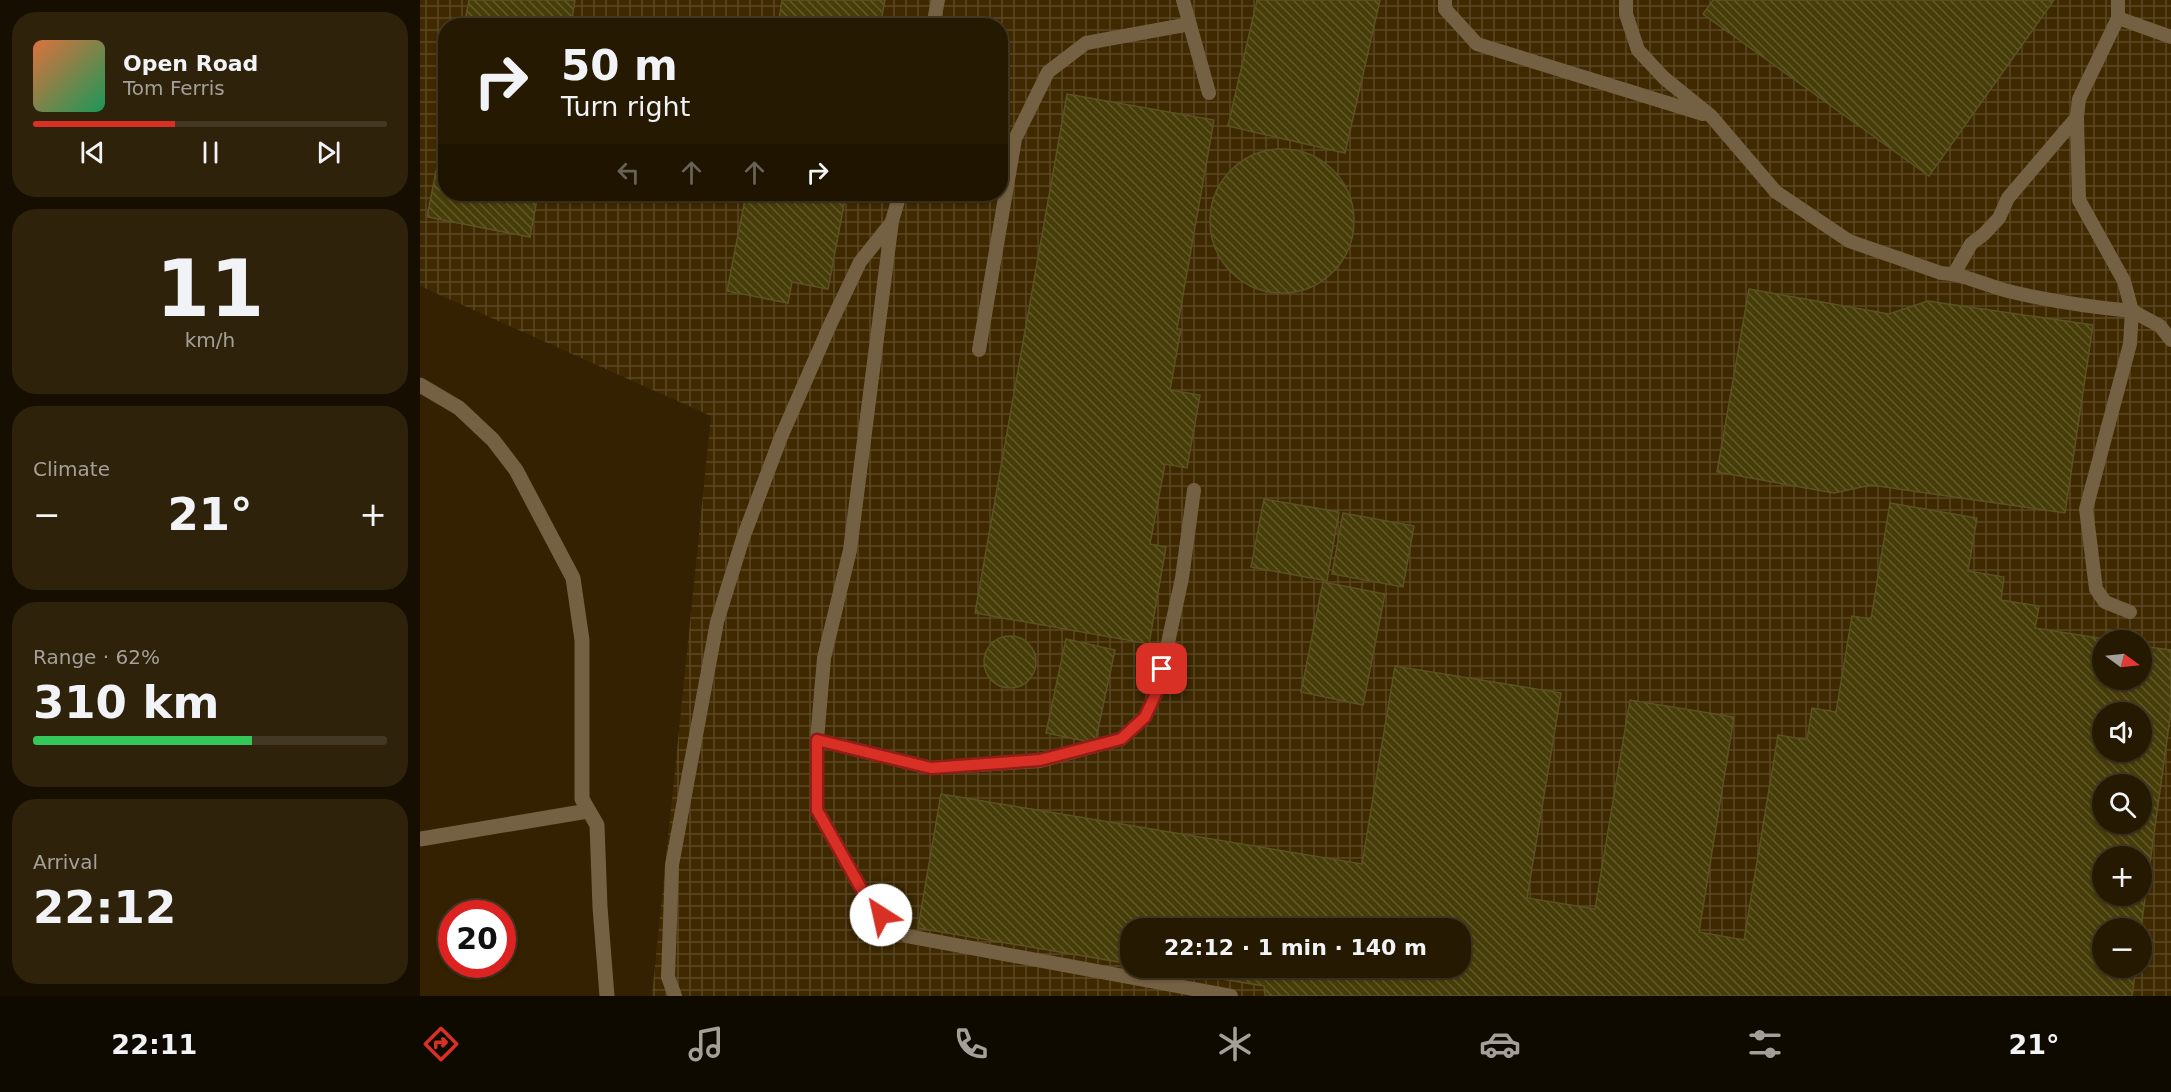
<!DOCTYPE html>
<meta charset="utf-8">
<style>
:root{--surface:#261901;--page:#2e220b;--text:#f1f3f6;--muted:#a4a099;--line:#423823;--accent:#d93025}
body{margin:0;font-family:"DejaVu Sans",sans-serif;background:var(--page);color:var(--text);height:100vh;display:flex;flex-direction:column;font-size:22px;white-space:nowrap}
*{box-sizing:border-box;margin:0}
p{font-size:20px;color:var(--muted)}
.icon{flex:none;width:33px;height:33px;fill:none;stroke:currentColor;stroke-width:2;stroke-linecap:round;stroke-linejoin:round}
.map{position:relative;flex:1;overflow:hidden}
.details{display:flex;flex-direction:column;gap:12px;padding:12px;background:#150e01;width:420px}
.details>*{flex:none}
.banner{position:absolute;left:18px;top:18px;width:570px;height:183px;border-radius:24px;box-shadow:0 2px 4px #0004,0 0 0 2px var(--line);background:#261901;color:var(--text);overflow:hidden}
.needle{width:39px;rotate:105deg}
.fabs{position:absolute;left:1672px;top:630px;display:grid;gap:12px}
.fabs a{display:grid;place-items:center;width:60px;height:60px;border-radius:50%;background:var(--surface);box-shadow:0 2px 4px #0004,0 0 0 2px var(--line);font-size:30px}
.speed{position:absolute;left:18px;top:900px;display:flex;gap:12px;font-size:30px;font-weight:700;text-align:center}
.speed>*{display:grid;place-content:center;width:78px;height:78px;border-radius:50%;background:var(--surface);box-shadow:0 2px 4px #0004,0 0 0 2px var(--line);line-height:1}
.speed .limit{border:9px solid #d22;background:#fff;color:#111}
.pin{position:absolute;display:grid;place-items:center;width:51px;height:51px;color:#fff;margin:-26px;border-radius:12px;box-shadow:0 3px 9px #0006}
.me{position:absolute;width:66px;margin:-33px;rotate:325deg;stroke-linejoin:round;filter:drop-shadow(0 0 4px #0008)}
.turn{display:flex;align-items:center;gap:21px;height:126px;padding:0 24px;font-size:27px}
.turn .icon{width:78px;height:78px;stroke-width:2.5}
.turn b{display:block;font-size:42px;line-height:51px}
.lanes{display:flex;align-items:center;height:57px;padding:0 24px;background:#0003;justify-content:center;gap:30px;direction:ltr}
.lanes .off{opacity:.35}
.big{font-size:45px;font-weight:800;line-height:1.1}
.details .widget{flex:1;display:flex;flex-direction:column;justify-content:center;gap:9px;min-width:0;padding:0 21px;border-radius:24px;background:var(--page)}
.details .dial{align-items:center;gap:0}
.dial b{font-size:78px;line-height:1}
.song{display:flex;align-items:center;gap:18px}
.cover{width:72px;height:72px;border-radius:9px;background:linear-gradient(135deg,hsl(20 70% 55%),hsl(150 70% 35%))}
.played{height:6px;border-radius:3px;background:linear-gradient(90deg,var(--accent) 40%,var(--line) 40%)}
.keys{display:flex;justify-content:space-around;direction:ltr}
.heat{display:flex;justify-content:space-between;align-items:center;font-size:33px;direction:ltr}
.charge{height:9px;border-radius:4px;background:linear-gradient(90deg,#34c759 62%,var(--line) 0)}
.trip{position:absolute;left:700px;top:918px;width:351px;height:60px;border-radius:24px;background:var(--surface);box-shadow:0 2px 4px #0004,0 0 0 2px var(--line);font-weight:800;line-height:60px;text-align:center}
.tabs{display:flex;height:96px;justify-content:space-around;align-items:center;background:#0f0a00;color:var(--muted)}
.tabs .icon{width:42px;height:42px}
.tabs .active{color:var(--accent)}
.tabs b{font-size:27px;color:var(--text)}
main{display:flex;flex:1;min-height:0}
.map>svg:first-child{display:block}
</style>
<main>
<section class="details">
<div class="widget">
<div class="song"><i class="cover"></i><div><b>Open Road</b><p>Tom Ferris</p></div></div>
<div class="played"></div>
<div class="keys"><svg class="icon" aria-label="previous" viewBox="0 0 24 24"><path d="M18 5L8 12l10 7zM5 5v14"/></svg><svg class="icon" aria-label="pause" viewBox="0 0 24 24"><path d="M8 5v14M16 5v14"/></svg><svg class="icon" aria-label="next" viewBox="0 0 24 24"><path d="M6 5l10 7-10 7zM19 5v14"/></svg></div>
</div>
<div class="widget dial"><b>11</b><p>km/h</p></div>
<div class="widget"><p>Climate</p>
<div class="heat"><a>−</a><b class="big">21°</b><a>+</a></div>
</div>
<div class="widget"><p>Range · 62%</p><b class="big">310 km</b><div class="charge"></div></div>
<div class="widget"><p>Arrival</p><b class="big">22:12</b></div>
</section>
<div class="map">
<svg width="1751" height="996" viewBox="0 0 1751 996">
<defs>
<pattern id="industrial-grid" width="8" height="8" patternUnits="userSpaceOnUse" patternTransform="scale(1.5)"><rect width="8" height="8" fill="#3e2901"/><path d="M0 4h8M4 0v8" fill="none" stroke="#5b4825"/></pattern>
<pattern id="building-back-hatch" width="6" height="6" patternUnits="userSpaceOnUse" patternTransform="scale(1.5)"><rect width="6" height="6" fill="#473d09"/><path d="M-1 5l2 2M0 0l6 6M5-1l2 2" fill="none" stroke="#62592c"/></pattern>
</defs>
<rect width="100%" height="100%" fill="#332101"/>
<path fill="url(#industrial-grid)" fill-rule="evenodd" d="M0,0H1751V996H232L291,416L0,286ZM26,26H580V194H26ZM1683,640H1722V680H1683ZM1683,712H1722V752H1683ZM1683,784H1722V824H1683ZM1683,856H1722V896H1683ZM711,928H1041V968H711ZM1683,928H1722V968H1683Z"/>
<path fill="url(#building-back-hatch)" stroke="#5c5223" stroke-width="1.5" fill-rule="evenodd" d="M49,0H155L151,26H44Z
M362,0H465L460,26H358Z
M837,0H960L925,153L808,126Z
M1293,0H1634L1509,176L1283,14Z
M647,94L794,120L757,329H761L750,390L780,395L767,468L745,464L730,544L746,547L729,644L555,613Z
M26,121V194H118L110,237L7,217Z
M790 221a72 72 0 1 1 144 0a72 72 0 1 1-144 0Z
M326,194H426L408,289L372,282L368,303L307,291Z
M1329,289L1469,314L1508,301L1673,325L1645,513L1451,485L1414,493L1297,472Z
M844,499L919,512L907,581L831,567Z
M1470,503L1557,518L1548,571L1584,577L1581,600L1619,606L1615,628L1691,640H1683V680H1722V646L1751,650V711L1721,928H1683V968H1716L1712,996H845L844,986L733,968H1041V928H711V964L498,928L521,794L942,864L975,666L1141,693L1107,898L1175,909L1210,700L1314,717L1279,932L1324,940L1358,735L1387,740L1392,708L1416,712L1432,616L1451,619ZM1683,712H1722V752H1683ZM1683,784H1722V824H1683ZM1683,856H1722V896H1683Z
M923,513L994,526L983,587L912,574Z
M903,582L965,594L943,705L881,692Z
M564 662a26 26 0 1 1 52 0a26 26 0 1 1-52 0Z
M646,639L695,650L675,743L626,733Z"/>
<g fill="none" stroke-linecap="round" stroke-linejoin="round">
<path stroke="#746042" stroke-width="14" d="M763,0L789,93
M1025,0V9L1057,44L1283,114
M1206,0V14L1218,50L1244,78L1291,116L1356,192L1429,241L1521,273C1544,274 1565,285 1588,291C1629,301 1671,307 1712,311L1710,344L1666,509L1676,589L1685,602L1710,612
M1698,0V18L1659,99L1657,117L1659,200L1704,281L1712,311L1740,326L1751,340
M1698,18L1751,37
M513,26L518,0
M480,194L472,221L430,550L404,658L397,740V810L442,890L461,915L487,936L811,996
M1534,274L1551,244L1564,234L1579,218L1588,198L1657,117
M559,350L595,139L628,72L666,43L770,24
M397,740L511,768L620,761L701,739L725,717L738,689L762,578L774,490
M255,996L248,977L252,865L297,622L323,538L361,437L410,325L440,262L471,223"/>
<path stroke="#746042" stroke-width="15" d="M0,385L39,408L73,440L96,470L153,578L162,640V799L177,825L180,907L187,996
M0,839L168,811"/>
</g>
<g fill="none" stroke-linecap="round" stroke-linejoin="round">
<defs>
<path id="route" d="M461,915L442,890L397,810V740L511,768L620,760L701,739L725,717L738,689L742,669"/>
</defs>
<use href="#route" stroke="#8d1f18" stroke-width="15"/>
<use href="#route" stroke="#d93025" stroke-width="10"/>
</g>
</svg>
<div class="fabs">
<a><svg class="needle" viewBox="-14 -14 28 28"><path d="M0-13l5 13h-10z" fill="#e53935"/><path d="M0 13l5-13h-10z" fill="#a4a099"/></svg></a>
<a><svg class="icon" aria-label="sound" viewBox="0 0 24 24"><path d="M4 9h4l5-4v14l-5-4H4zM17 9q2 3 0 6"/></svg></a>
<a><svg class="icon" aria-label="search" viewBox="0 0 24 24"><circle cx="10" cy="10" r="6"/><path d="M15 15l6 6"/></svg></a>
<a>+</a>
<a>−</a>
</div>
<div class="speed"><div class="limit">20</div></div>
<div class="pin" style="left:742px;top:669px;background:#d93025"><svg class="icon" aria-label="arrive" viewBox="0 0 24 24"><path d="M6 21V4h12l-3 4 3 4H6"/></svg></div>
<svg class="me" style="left:461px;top:915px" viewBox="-20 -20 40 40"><circle r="19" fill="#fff"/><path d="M0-13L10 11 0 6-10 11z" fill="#d93025"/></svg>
<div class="trip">22:12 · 1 min · 140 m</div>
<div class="banner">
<div class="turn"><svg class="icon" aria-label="right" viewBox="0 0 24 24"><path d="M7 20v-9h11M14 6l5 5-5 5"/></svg><div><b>50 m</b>Turn right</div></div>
<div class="lanes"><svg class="icon off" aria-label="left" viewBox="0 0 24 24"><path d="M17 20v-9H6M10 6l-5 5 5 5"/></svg><svg class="icon off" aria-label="ahead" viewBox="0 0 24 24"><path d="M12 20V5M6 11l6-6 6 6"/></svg><svg class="icon off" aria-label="ahead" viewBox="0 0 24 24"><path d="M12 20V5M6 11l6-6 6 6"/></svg><svg class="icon" aria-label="right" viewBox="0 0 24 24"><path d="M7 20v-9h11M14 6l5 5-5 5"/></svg></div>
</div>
</div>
</main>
<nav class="tabs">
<b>22:11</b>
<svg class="icon active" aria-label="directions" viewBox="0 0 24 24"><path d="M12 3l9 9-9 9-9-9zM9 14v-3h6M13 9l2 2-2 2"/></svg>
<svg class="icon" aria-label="music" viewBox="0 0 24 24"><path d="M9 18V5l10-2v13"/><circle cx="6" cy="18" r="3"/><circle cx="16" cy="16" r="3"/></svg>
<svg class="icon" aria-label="phone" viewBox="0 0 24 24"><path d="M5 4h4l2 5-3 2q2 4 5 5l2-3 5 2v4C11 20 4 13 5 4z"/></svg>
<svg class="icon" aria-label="climate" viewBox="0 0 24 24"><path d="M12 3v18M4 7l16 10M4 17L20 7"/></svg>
<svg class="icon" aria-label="car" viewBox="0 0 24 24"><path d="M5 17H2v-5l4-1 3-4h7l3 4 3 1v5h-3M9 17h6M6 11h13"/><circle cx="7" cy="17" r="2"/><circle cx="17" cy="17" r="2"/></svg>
<svg class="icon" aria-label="filters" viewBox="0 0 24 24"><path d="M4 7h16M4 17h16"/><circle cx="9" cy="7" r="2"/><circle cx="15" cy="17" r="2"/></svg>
<b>21°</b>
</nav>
